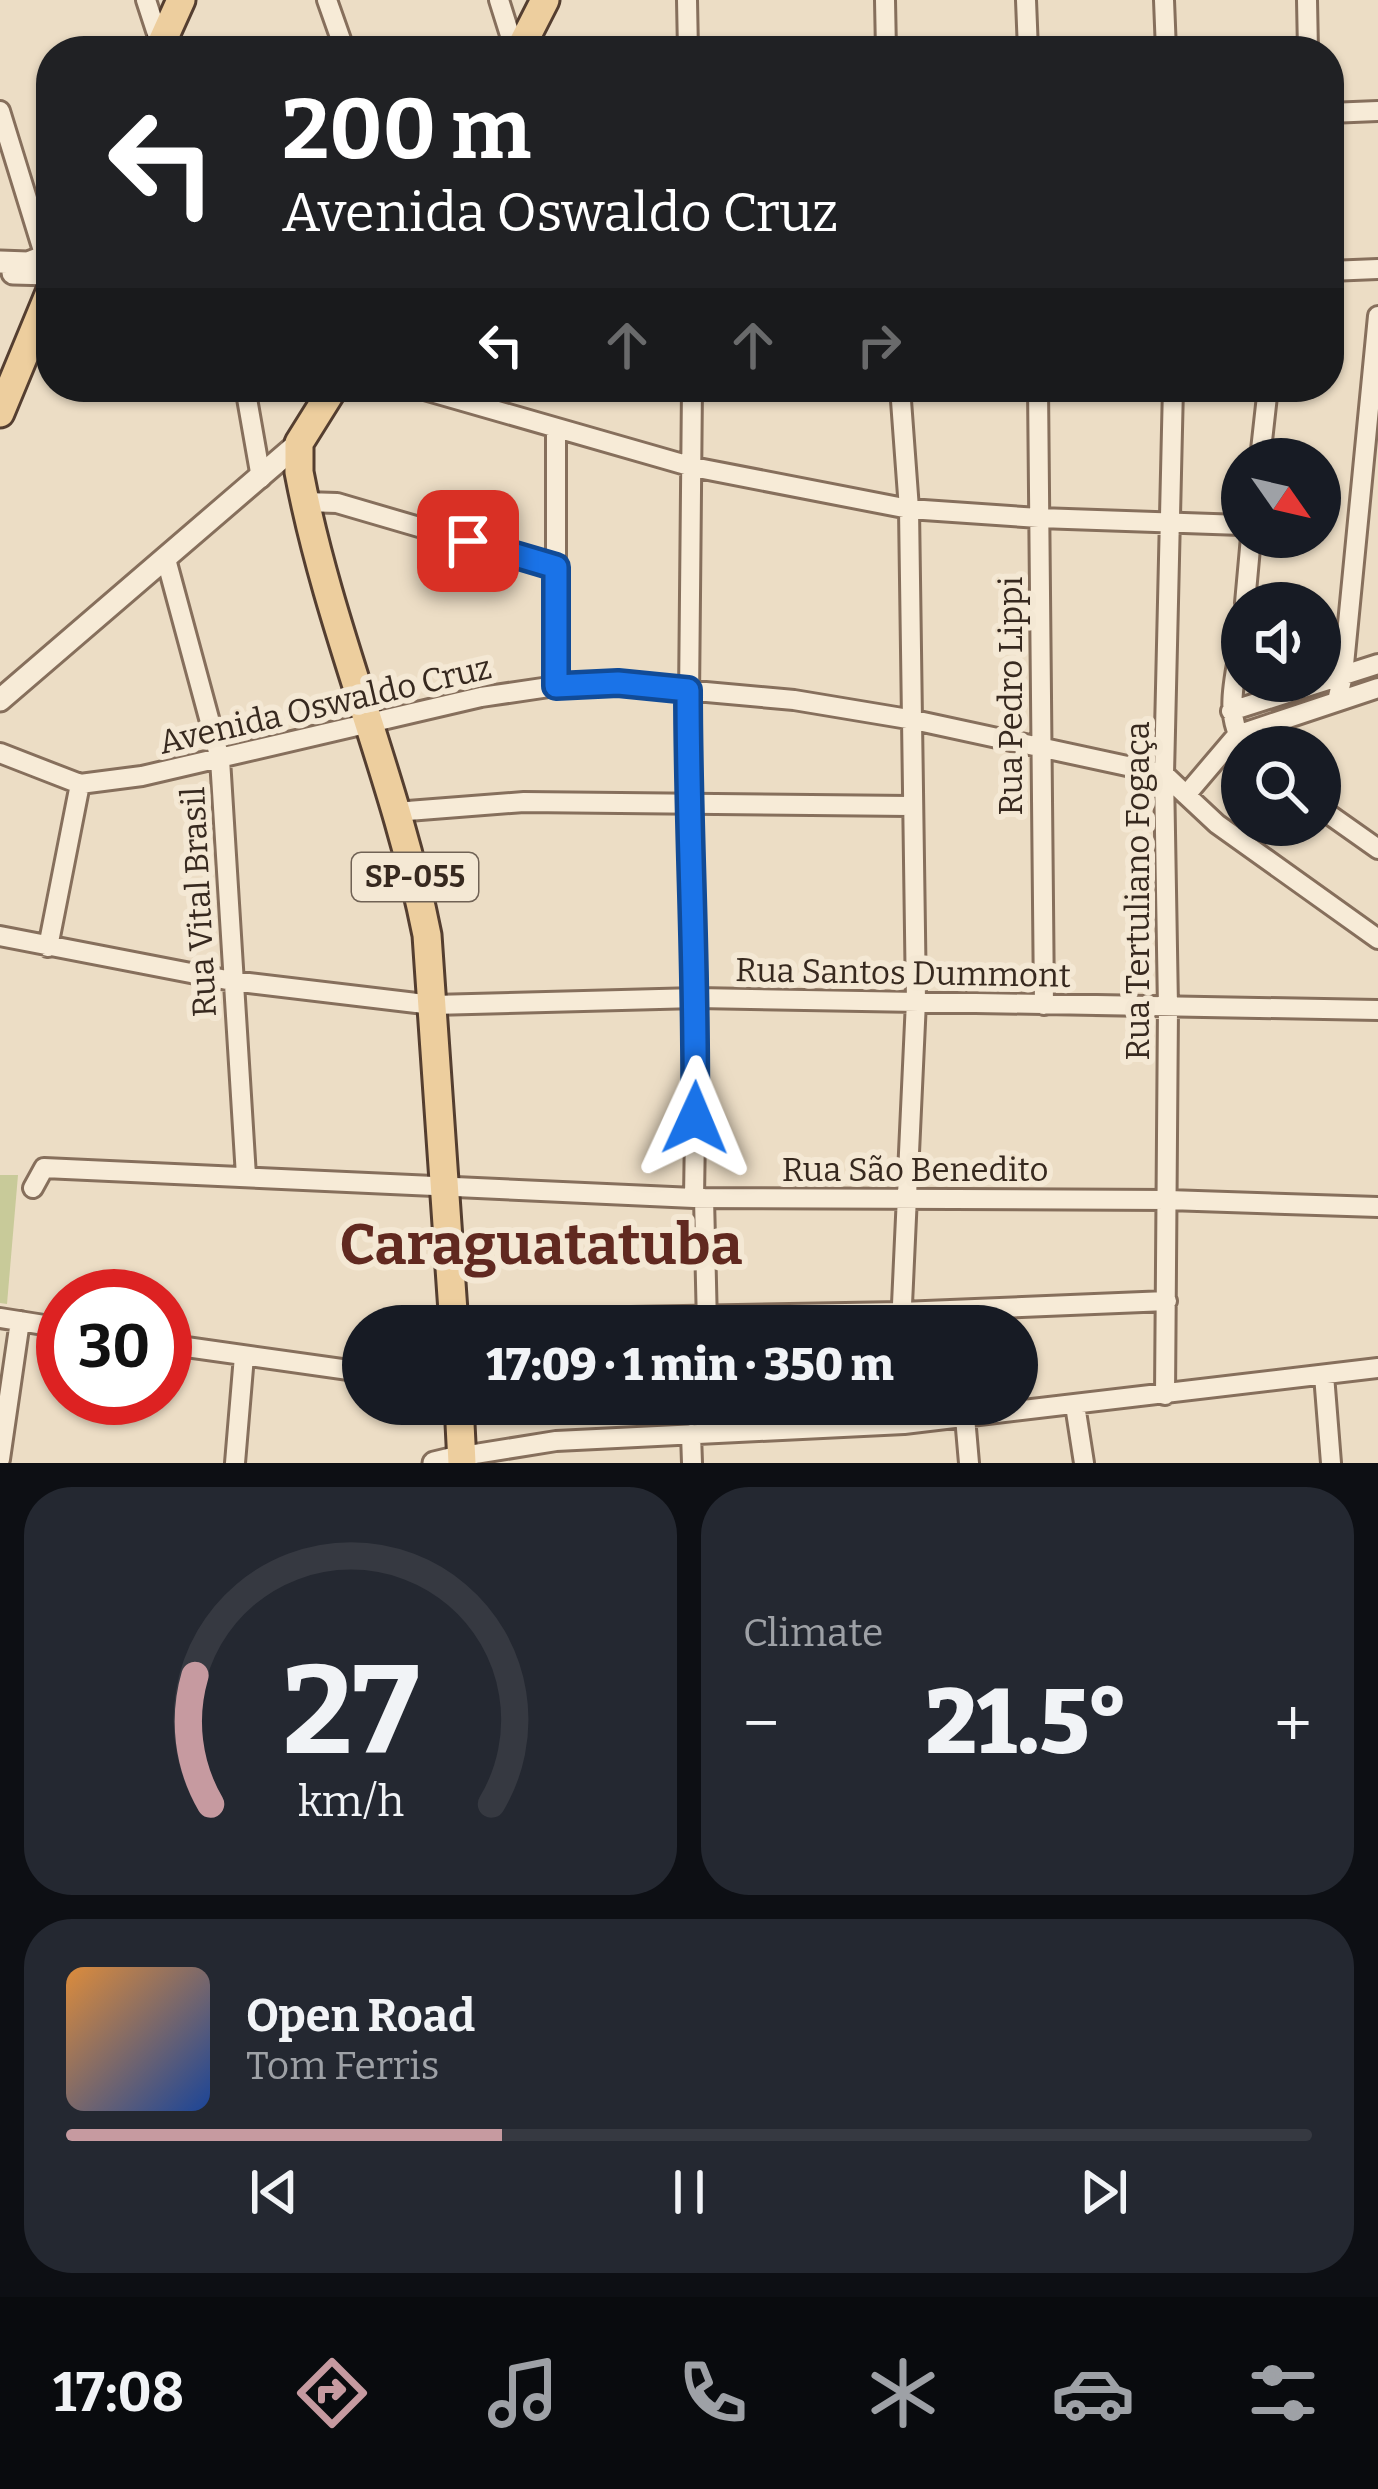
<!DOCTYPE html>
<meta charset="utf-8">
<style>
:root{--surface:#171b24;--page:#242831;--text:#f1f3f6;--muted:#9ea1a6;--line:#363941;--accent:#c69aa0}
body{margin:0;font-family:Bitter,serif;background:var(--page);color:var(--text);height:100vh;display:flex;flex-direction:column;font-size:45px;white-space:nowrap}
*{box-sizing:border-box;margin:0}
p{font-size:39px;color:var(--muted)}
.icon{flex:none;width:66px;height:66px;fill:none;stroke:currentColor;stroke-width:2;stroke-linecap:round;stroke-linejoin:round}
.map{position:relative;height:1463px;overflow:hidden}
.sheet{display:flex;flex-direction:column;gap:24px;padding:24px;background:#0d0f14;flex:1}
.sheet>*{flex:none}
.hud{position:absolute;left:36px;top:36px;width:1308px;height:366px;border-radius:48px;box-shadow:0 3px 9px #0004;background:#202124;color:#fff;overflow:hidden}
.needle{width:78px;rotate:124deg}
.fabs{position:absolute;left:1221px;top:438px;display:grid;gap:24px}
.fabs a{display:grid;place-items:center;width:120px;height:120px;border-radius:50%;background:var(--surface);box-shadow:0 3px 9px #0004;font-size:60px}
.speed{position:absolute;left:36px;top:1269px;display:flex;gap:24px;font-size:60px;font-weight:700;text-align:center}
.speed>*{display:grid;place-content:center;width:156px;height:156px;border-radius:50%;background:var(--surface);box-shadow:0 3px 9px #0004;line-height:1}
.speed .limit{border:18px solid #d22;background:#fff;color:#111}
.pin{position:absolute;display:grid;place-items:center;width:102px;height:102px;color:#fff;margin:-51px;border-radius:24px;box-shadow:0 6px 18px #0006}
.me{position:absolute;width:132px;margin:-66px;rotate:1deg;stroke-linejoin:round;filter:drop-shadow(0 0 9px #0008)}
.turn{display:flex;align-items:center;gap:42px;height:252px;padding:0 48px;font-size:54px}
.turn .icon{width:156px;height:156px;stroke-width:2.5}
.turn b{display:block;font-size:84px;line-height:102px}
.lanes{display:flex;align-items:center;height:114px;padding:0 48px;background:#0003;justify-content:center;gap:60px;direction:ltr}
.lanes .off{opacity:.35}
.big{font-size:90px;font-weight:800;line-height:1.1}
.sheet .widget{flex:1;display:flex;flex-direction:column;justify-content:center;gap:18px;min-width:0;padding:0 42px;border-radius:48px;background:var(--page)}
.sheet .dial{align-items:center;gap:0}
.dial svg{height:312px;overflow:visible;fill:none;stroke:var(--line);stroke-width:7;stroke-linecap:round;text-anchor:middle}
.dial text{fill:var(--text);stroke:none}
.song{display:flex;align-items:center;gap:36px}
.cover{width:144px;height:144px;border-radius:18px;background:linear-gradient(135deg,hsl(30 70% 55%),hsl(220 70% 35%))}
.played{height:12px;border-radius:6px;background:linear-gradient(90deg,var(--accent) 35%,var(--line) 35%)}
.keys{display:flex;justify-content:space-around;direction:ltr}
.heat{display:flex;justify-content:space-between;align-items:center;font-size:66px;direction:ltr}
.sheet .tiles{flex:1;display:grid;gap:24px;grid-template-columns:1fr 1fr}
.widget:last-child{grid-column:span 2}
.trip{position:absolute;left:342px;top:1305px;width:696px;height:120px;border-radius:60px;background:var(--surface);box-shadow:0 3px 9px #0004;font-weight:800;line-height:120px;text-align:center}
.tabs{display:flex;height:192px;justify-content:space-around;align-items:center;background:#090b0e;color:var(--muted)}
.tabs .icon{width:84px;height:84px}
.tabs .current{color:var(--accent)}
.tabs b{font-size:54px;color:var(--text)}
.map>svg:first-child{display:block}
</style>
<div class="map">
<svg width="1378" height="1463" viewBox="0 0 1378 1463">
<rect width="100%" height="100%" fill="#ecddc5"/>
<path fill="#c8ca99" d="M0,1175H18L7,1304L0,1303Z"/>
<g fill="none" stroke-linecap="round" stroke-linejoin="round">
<defs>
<path id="minor" d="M146,0L161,46
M327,0L345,51
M499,0L515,51
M687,0L688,51
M885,0L886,51
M1026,0L1028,51
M1164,0L1166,51
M1307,0L1308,51
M0,111L45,257
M1329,113L1378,111
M1329,271L1378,269
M245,387L261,478
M414,387L693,467L909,509L1039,518L1242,525
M692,387L688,803L697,998L694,1198
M900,387L909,509L916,1001L901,1326
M1038,387L1044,1005
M1260,459L1268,387
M305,502L337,503L556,567
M166,559L220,759L246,1176
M1245,603L1251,537
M1242,635C1237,672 1221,716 1246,747
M556,686V431
M1337,701L1343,675L1378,316
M1231,711L1378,664
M1237,735L1378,688
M0,753L80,784L142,776L481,697L556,686L618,684L794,700L914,720L1164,774L1186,795L1237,735
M1186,795L1217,824L1378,939
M1320,808L1378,849
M395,812L524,802L910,806
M0,936L232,981L433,1005L697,998L1378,1010
M48,947L80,784
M33,1188L44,1168L694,1198L1168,1200L1378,1207
M704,1198L707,1325
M0,1318L63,1328
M576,1318L901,1312L1167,1301
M165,1344L363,1372
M1324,1375L1331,1463
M1165,1395L1168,1007L1164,774L1173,387
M709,1404V1433
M1075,1405L1084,1463
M965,1417L969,1463
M691,1434L692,1463
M463,1456L556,1441L904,1424L1378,1368
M0,1459L20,1321
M235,1463L244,1356"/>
<path id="tertiary" d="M0,262L28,263L51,254
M13,273L51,274
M0,700L299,443
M434,1463L463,1456"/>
<path id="primary" d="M158,51L181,0
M519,51L545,0
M334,387L299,443V472C329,630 396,778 427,935L454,1326
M0,413L51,290
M459,1404L462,1463"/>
</defs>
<use href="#minor" stroke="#866f5c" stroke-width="24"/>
<use href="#tertiary" stroke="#866f5c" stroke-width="27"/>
<use href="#primary" stroke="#543e30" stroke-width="33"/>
<use href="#minor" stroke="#f7ebd7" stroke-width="18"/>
<use href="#tertiary" stroke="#f7ebd7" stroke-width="21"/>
<use href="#primary" stroke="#edce9e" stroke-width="27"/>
</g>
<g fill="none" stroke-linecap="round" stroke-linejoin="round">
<defs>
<path id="route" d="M468,541L556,567V686L618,683L688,690C688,833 697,975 695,1118"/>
</defs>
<use href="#route" stroke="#114b97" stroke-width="30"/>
<use href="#route" stroke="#1a73e8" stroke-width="21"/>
</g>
<g text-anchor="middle" stroke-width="12" stroke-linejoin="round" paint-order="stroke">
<rect fill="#f4e8d4" stroke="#706255" stroke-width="3" x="352" y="853" width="126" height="48" rx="9"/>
<g font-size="30" font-weight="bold" fill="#37291f">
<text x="415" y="887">SP-055</text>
</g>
<g font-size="33" fill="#37291f" stroke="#f4e8d4">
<text transform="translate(1010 696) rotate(-90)" y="12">Rua Pedro Lippi</text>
<text transform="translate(325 704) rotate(-13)" y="12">Avenida Oswaldo Cruz</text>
<text transform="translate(1137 891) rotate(-90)" y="12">Rua Tertuliano Fogaça</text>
<text transform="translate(198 902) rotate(-93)" y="12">Rua Vital Brasil</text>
<text transform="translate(903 972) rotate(1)" y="12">Rua Santos Dummont</text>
<text x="915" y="1181">Rua São Benedito</text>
</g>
<g font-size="57" font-weight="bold" fill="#612920" stroke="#f4e8d4">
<text x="541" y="1264">Caraguatatuba</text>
</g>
</g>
</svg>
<div class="fabs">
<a><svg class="needle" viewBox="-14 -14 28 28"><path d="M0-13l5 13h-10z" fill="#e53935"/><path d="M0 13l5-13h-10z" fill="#9ea1a6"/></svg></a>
<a><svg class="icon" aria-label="sound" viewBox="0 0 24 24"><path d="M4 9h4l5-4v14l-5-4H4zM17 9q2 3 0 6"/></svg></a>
<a><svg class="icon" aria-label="search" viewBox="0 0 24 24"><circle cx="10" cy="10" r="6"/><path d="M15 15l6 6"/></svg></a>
</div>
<div class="speed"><div class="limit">30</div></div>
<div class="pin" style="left:468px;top:541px;background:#d93025"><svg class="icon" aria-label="arrive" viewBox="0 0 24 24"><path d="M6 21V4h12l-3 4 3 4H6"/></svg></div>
<svg class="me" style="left:695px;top:1118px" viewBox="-20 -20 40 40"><path d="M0-17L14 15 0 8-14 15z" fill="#1a73e8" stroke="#fff" stroke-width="4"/></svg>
<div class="trip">17:09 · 1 min · 350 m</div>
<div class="hud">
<div class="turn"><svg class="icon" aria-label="left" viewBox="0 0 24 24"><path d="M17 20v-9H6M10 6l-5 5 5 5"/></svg><div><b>200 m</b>Avenida Oswaldo Cruz</div></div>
<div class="lanes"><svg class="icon" aria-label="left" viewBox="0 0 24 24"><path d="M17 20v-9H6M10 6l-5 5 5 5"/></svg><svg class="icon off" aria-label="ahead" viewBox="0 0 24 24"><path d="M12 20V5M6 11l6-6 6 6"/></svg><svg class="icon off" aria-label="ahead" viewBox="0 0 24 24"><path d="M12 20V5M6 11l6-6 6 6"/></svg><svg class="icon off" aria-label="right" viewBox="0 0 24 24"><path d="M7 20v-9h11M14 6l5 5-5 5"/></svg></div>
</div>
</div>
<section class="sheet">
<div class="tiles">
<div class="widget dial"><svg viewBox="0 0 100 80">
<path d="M14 69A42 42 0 1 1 86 69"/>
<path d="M14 69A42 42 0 0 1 10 36" stroke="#c69aa0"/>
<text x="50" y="56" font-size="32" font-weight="700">27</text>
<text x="50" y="72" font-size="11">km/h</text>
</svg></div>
<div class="widget"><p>Climate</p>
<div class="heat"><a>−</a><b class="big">21.5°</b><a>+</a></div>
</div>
<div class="widget">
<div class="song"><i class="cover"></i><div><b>Open Road</b><p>Tom Ferris</p></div></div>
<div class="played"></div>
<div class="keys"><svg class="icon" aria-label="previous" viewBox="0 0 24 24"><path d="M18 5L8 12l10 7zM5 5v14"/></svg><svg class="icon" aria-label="pause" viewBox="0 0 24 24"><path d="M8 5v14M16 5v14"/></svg><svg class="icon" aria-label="next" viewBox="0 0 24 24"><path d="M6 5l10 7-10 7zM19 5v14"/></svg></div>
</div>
</div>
</section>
<nav class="tabs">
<b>17:08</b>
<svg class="icon current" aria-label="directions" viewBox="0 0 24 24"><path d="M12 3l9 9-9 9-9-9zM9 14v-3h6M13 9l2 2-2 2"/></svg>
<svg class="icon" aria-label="music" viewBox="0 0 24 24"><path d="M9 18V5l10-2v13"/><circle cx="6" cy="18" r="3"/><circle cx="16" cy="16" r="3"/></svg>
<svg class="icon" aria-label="phone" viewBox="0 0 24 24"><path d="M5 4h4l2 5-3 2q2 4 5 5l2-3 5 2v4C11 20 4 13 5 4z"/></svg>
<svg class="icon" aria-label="climate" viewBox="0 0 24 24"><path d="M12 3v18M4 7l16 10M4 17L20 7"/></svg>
<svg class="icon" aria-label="car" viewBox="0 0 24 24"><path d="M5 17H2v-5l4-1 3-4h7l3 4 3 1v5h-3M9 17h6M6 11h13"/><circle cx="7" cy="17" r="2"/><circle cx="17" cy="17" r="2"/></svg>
<svg class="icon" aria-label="filters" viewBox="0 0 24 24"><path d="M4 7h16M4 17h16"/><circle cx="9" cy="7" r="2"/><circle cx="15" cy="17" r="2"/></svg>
</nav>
